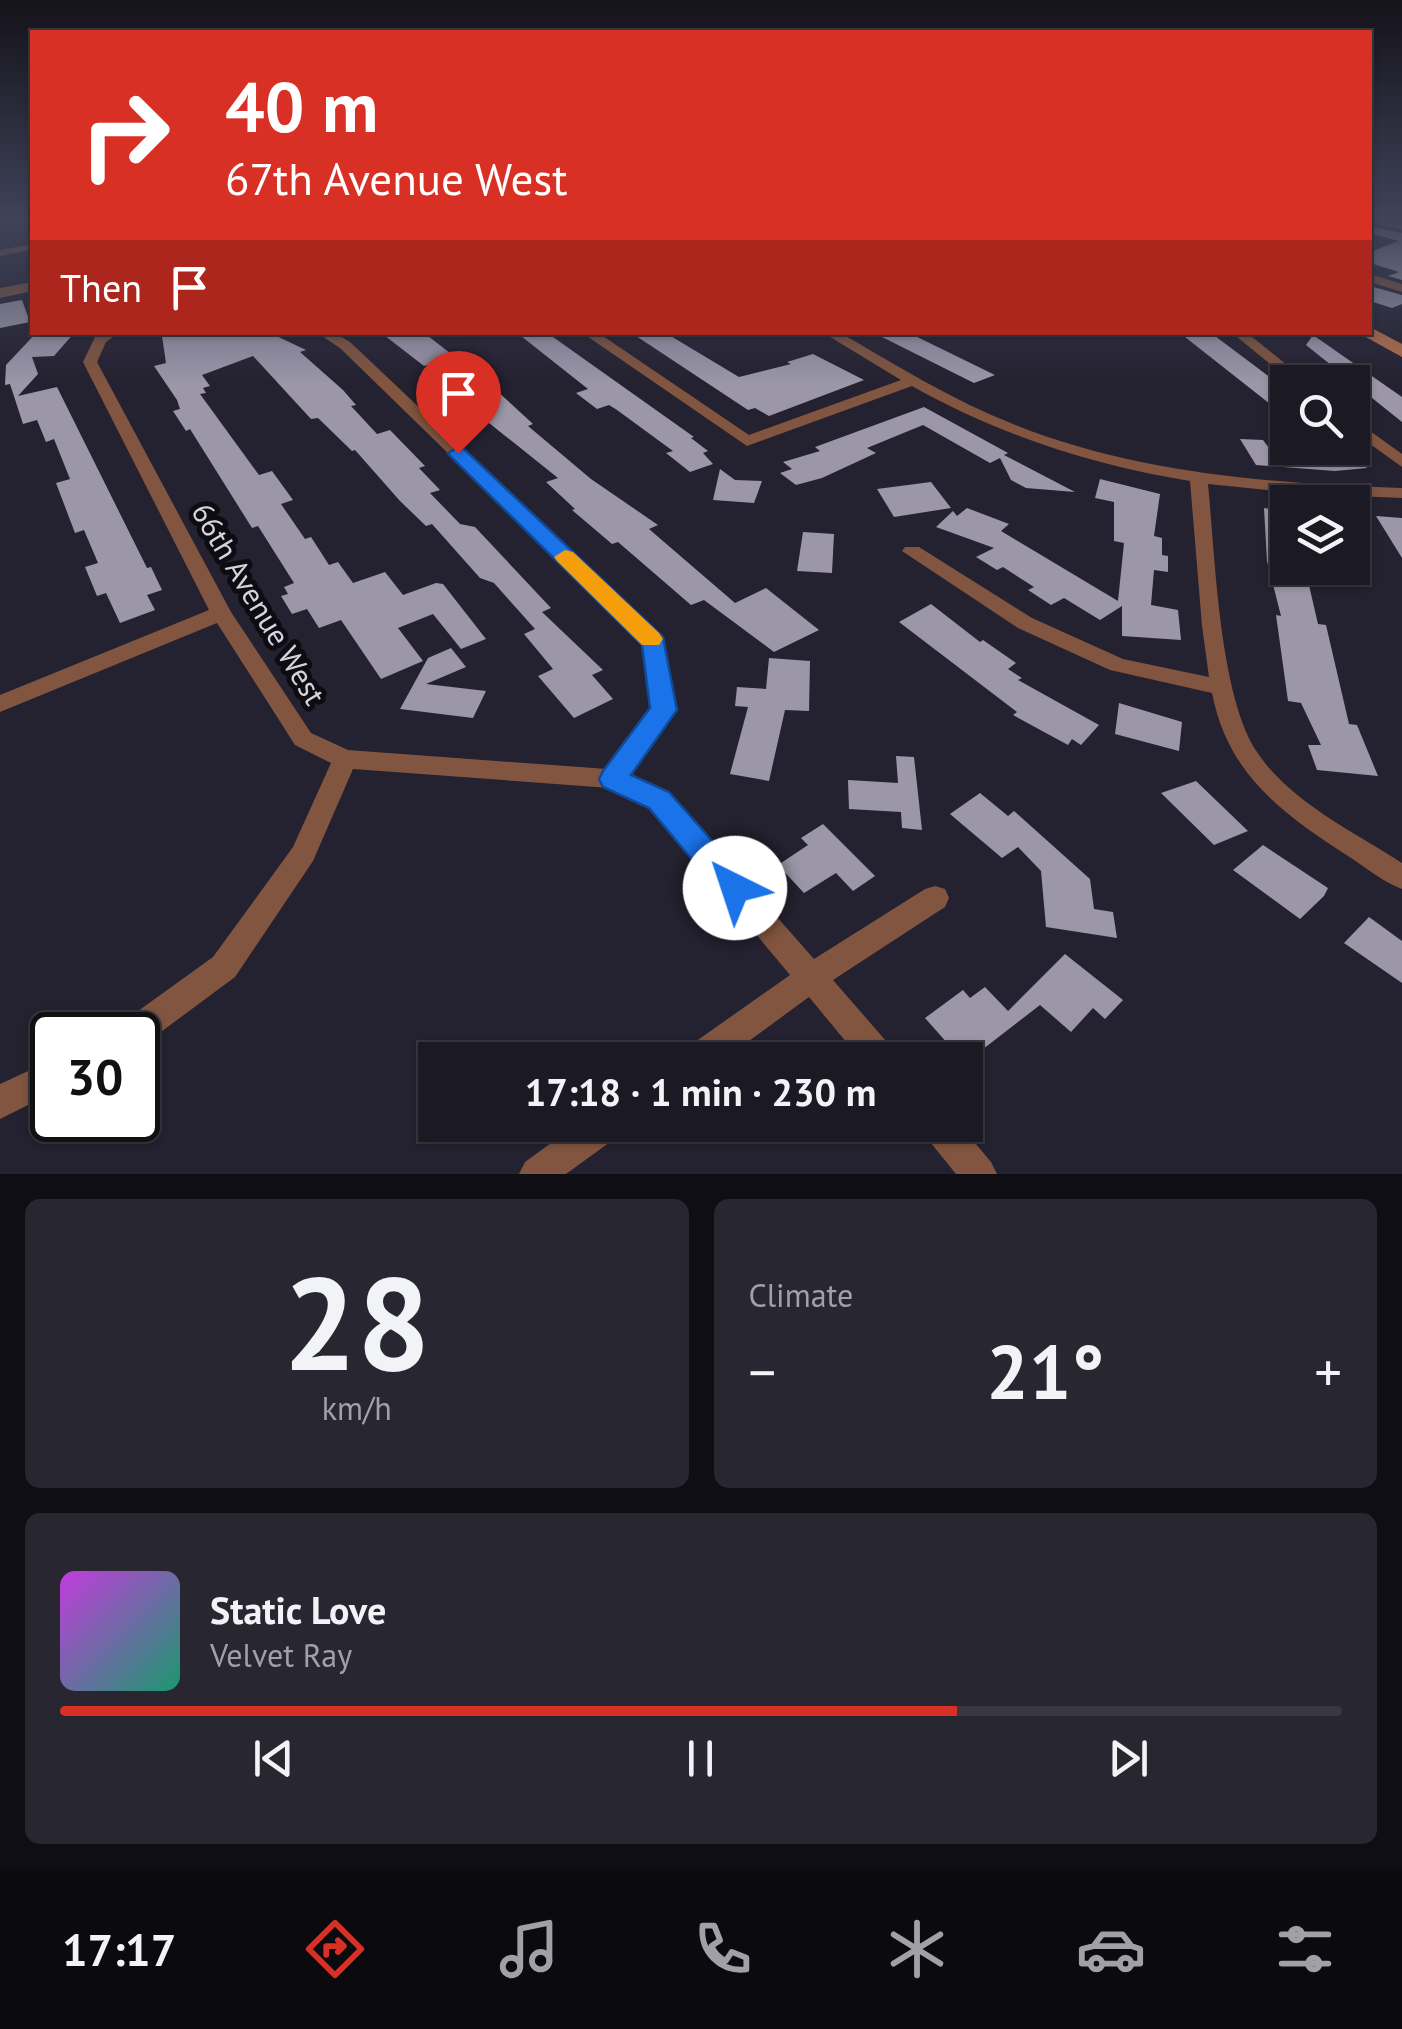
<!DOCTYPE html>
<meta charset="utf-8">
<style>
:root{--surface:#1b1924;--page:#282631;--text:#f1f3f6;--muted:#a0a0a6;--line:#393841;--accent:#d93025}
body{margin:0;font-family:"PT Sans",sans-serif;background:var(--page);color:var(--text);height:100vh;display:flex;flex-direction:column;font-size:38px;white-space:nowrap}
*{box-sizing:border-box;margin:0}
p{font-size:32px;color:var(--muted)}
.icon{flex:none;width:55px;height:55px;fill:none;stroke:currentColor;stroke-width:2;stroke-linecap:round;stroke-linejoin:round}
.map{position:relative;height:1174px;overflow:hidden}
.details{display:flex;flex-direction:column;gap:25px;padding:25px;background:#0f0e14;flex:1}
.details>*{flex:none}
.hud{position:absolute;left:30px;top:30px;width:1342px;height:305px;border-radius:0px;box-shadow:0 2px 8px #0004,0 0 0 2px var(--line);background:#d93025;color:#fff;overflow:hidden}
.fabs{position:absolute;left:1270px;top:365px;display:grid;gap:20px}
.fabs a{display:grid;place-items:center;width:100px;height:100px;border-radius:0px;background:var(--surface);box-shadow:0 2px 8px #0004,0 0 0 2px var(--line);font-size:50px}
.speed{position:absolute;left:30px;top:1012px;display:flex;gap:20px;font-size:50px;font-weight:700;text-align:center}
.speed>*{display:grid;place-content:center;width:130px;height:130px;border-radius:50%;background:var(--surface);box-shadow:0 2px 8px #0004,0 0 0 2px var(--line);line-height:1}
.speed .limit{border:5px solid #111;border-radius:15px;background:#fff;color:#111}
.pin{position:absolute;display:grid;place-items:center;width:85px;height:85px;color:#fff;margin:-102px -42px;border-radius:50% 50% 50% 0;rotate:-45deg;box-shadow:0 0 10px #0007}
.pin .icon{rotate:45deg}
.me{position:absolute;width:110px;margin:-55px;rotate:319deg;stroke-linejoin:round;filter:drop-shadow(0 0 8px #0008)}
.turn{display:flex;align-items:center;gap:35px;height:210px;padding:0 30px;font-size:45px}
.turn .icon{width:130px;height:130px;stroke-width:2.5}
.turn b{display:block;font-size:70px;line-height:85px}
.then{display:flex;align-items:center;height:95px;padding:0 30px;background:#0003;gap:20px;font-size:38px}
.big{font-size:75px;font-weight:700;line-height:1.1}
.details .widget{flex:1;display:flex;flex-direction:column;justify-content:center;gap:15px;min-width:0;padding:0 35px;border-radius:15px;background:var(--page)}
.details .dial{align-items:center;gap:0}
.dial b{font-size:130px;line-height:1}
.song{display:flex;align-items:center;gap:30px}
.cover{width:120px;height:120px;border-radius:15px;background:linear-gradient(135deg,hsl(290 70% 55%),hsl(160 70% 35%))}
.played{height:10px;border-radius:5px;background:linear-gradient(90deg,var(--accent) 70%,var(--line) 70%)}
.keys{display:flex;justify-content:space-around;direction:ltr}
.heat{display:flex;justify-content:space-between;align-items:center;font-size:55px;direction:ltr}
.details .tiles{flex:1;display:grid;gap:25px;grid-template-columns:1fr 1fr}
.widget:last-child{grid-column:span 2}
.trip{position:absolute;left:418px;top:1042px;width:565px;height:100px;border-radius:0px;background:var(--surface);box-shadow:0 2px 8px #0004,0 0 0 2px var(--line);font-weight:700;line-height:100px;text-align:center}
.tab-bar{display:flex;height:160px;justify-content:space-around;align-items:center;background:#0b0a0e;color:var(--muted)}
.tab-bar .icon{width:70px;height:70px}
.tab-bar .selected{color:var(--accent)}
.tab-bar b{font-size:45px;color:var(--text)}
.map>svg:first-child{display:block}
</style>
<div class="map">
<svg width="1402" height="1174" viewBox="0 0 1402 1174">
<rect width="100%" height="100%" fill="#242130"/>
<path fill="#9b97a9" d="M1370,226L1402,233V280L1388,276L1399,272L1370,263V252L1399,241L1370,233Z
M1370,286L1402,295V304L1392,308L1370,301Z
M22,300L30,322L0,328V304Z
M37,332H75L54,356L32,357L38,374L18,396L57,387L147,568L151,567L162,590L147,595L155,610L120,623L106,593L97,596L85,567L98,563L84,530L75,533L56,483L70,479L54,439L46,442L37,420L23,424L10,384L5,385L6,365Z
M172,332H268L306,350L300,352L343,390L356,405L351,406L377,434L390,430L425,466L419,468L440,490L430,493L460,524L475,527L551,608L542,612L603,670L592,675L613,699L574,718L538,676L553,669L524,634L535,629L494,583L480,578L432,524L426,526L400,501L355,450L352,451L318,418L311,419L253,356L202,375L210,386L203,388L206,393L200,394L259,475L272,471L293,500L281,504L305,539L311,537L329,565L338,562L353,583L385,572L403,595L436,583L443,584L486,639L461,649L433,614L398,628L423,661L381,679L341,620L319,628L307,609L292,614L281,596L288,594L284,587L294,583L258,526L252,528L190,429L186,431L173,411L180,409L177,400L154,366L166,363L162,336Z
M380,332H423L455,357L424,366Z
M516,332H542L553,337L694,437L691,438L708,451L703,453L713,464L690,472L666,453L673,451L617,410L609,405L597,409L576,393L588,389Z
M630,332H664L739,377L791,364L787,362L813,354L864,380L769,416L755,408L748,410Z
M872,332H907L995,375L974,383Z
M1211,333L1275,381L1271,382L1288,397V418L1185,337Z
M1313,335L1402,397V422L1306,345Z
M495,389L533,424L528,426L591,479L658,525L649,529L735,603L766,588L819,630L774,652L704,600L691,605L618,542L612,544L572,510L575,509L546,482L558,478L459,399Z
M924,407L1008,453L1004,455L1075,492L1026,488L1011,480L1000,458L990,463L923,425L867,448L876,453L822,478L796,485L780,473L792,469L783,462L820,451L815,447Z
M1240,439L1263,440L1269,448L1349,449L1367,468L1335,471L1256,465Z
M720,469L735,480L762,481L754,503L713,500Z
M1100,479L1160,494L1154,536L1162,538V555L1168,556V572L1154,570L1151,605L1178,610L1181,640L1122,636V606L1100,620L1064,598L1051,605L1028,590L1034,587L1003,567L997,570L976,557L994,548L936,527L953,511L957,516L967,508L1009,524L1001,531L1118,601L1124,543L1114,541V502L1095,498Z
M931,482L951,508L894,517L877,489Z
M1264,508L1288,512V568H1305L1318,624L1326,625L1349,724L1357,725L1378,776L1317,770L1308,745H1321L1301,703L1288,701L1276,615L1281,616L1267,561Z
M1376,516L1402,518V558Z
M803,532L834,534L832,573L797,571Z
M931,604L980,642L983,640L1016,663L1008,669L1022,678L1018,680L1099,725L1081,745L1072,739L1068,745L1013,715L1017,712L899,622Z
M451,648L466,667L426,684L486,691L473,718L400,709L428,658Z
M769,658L810,661L809,711L785,710L769,781L730,774L748,707L735,706L737,687L766,689Z
M1119,703L1182,722L1179,751L1115,734Z
M896,756L914,757L922,830L902,828L901,812L849,809L848,780L898,783Z
M1196,781L1248,831L1214,845L1161,793Z
M980,793L1008,816L1014,811L1090,879L1094,909L1113,912L1117,938L1046,927L1041,871L1018,847L1002,858L950,814Z
M823,824L875,876L853,891L836,873L804,893L778,865L808,845L801,838Z
M1263,845L1328,888L1324,896L1300,919L1233,870Z
M1369,917L1402,941V983L1344,943Z
M1065,954L1123,1000L1105,1019L1093,1008L1071,1032L1040,1005L965,1063L925,1018L963,990L970,998L985,987L1008,1011Z"/>
<g fill="none" stroke-linecap="round" stroke-linejoin="round">
<path fill="#81553f" fill-rule="evenodd" d="M1370,218L1402,224V230L1370,222Z
M32,244V250L0,256V250Z
M1370,274L1402,284V292L1370,282Z
M103,332H120L106,342L97,362L231,612L311,733L348,750L607,769L651,708L644,644L340,348L316,332H333L350,342L662,637L675,709L629,775L668,793L814,959L925,889L935,886L945,889L949,898L945,907L833,980L893,1049L898,1060H861L809,997L723,1060H680L685,1049L790,975L650,807L610,788L353,769L313,861L235,977L142,1046L138,1048V1035H115L120,1024L213,957L293,847L331,763L295,745L217,623L0,712V695L209,610L83,362L95,337Z
M581,332H597L749,435L901,380L822,332H839C896,365 952,400 1013,424C1137,474 1271,483 1402,488V498L1308,494L1208,484C1215,554 1219,695 1257,752C1290,802 1353,831 1402,863V889C1383,882 1365,867 1348,856C1282,813 1228,775 1212,693L1110,670L1018,628L902,551L905,547H919L1032,618L1123,659L1209,677L1202,626L1190,481C1092,465 999,435 912,386L747,446Z
M1231,332H1246L1308,382H1292Z
M1352,418L1402,454V467L1352,431Z
M52,1060V1093L0,1119V1084Z
M576,1125H622L617,1137L566,1174H519L525,1162Z
M921,1125H960L991,1162L997,1174H956L926,1137Z"/>
<path fill="#81553f" fill-rule="evenodd" d="M32,282V291L0,298V288Z"/>
<path fill="#b56f4b" fill-rule="evenodd" d="M1370,327L1402,344V357L1364,336L1362,332H1370Z"/>
</g>
<linearGradient id="sky" x2="0" y2="1"><stop stop-color="#14121a"/><stop offset="0.57" stop-color="#3f4359"/><stop offset="1" stop-color="#3f4359" stop-opacity="0"/></linearGradient>
<rect width="1402" height="383" fill="url(#sky)"/>
<path fill="#1a73e8" stroke="#114b97" stroke-width="2.5" d="M458,447L464,449L663,637L677,710L631,775L669,792L746,879L751,888L746,898L735,902L724,898L649,808L603,787L599,779L603,771L650,708L642,645L451,457L448,453Z"/>
<path fill="#f59e0b" d="M565,550L573,552L659,633L663,639L659,645H642L557,561L554,557Z"/>
<g text-anchor="middle" stroke-width="10" stroke-linejoin="round" paint-order="stroke">
<g font-size="30" fill="#d5d3dd" stroke="#0d0c12">
<text transform="translate(258 604) rotate(59)" y="10">66th Avenue West</text>
</g>
</g>
</svg>
<div class="fabs">
<a><svg class="icon" aria-label="search" viewBox="0 0 24 24"><circle cx="10" cy="10" r="6"/><path d="M15 15l6 6"/></svg></a>
<a><svg class="icon" aria-label="layers" viewBox="0 0 24 24"><path d="M12 4l9 5-9 5-9-5zM3 14l9 5 9-5"/></svg></a>
</div>
<div class="speed"><div class="limit">30</div></div>
<div class="pin" style="left:458px;top:453px;background:#d93025"><svg class="icon" aria-label="arrive" viewBox="0 0 24 24"><path d="M6 21V4h12l-3 4 3 4H6"/></svg></div>
<svg class="me" style="left:735px;top:888px" viewBox="-20 -20 40 40"><circle r="19" fill="#fff"/><path d="M0-13L10 11 0 6-10 11z" fill="#1a73e8"/></svg>
<div class="trip">17:18 · 1 min · 230 m</div>
<div class="hud">
<div class="turn"><svg class="icon" aria-label="right" viewBox="0 0 24 24"><path d="M7 20v-9h11M14 6l5 5-5 5"/></svg><div><b>40 m</b>67th Avenue West</div></div>
<div class="then">Then<svg class="icon" aria-label="arrive" viewBox="0 0 24 24"><path d="M6 21V4h12l-3 4 3 4H6"/></svg></div>
</div>
</div>
<section class="details">
<div class="tiles">
<div class="widget dial"><b>28</b><p>km/h</p></div>
<div class="widget"><p>Climate</p>
<div class="heat"><a>−</a><b class="big">21°</b><a>+</a></div>
</div>
<div class="widget">
<div class="song"><i class="cover"></i><div><b>Static Love</b><p>Velvet Ray</p></div></div>
<div class="played"></div>
<div class="keys"><svg class="icon" aria-label="previous" viewBox="0 0 24 24"><path d="M18 5L8 12l10 7zM5 5v14"/></svg><svg class="icon" aria-label="pause" viewBox="0 0 24 24"><path d="M8 5v14M16 5v14"/></svg><svg class="icon" aria-label="next" viewBox="0 0 24 24"><path d="M6 5l10 7-10 7zM19 5v14"/></svg></div>
</div>
</div>
</section>
<nav class="tab-bar">
<b>17:17</b>
<svg class="icon selected" aria-label="directions" viewBox="0 0 24 24"><path d="M12 3l9 9-9 9-9-9zM9 14v-3h6M13 9l2 2-2 2"/></svg>
<svg class="icon" aria-label="music" viewBox="0 0 24 24"><path d="M9 18V5l10-2v13"/><circle cx="6" cy="18" r="3"/><circle cx="16" cy="16" r="3"/></svg>
<svg class="icon" aria-label="phone" viewBox="0 0 24 24"><path d="M5 4h4l2 5-3 2q2 4 5 5l2-3 5 2v4C11 20 4 13 5 4z"/></svg>
<svg class="icon" aria-label="climate" viewBox="0 0 24 24"><path d="M12 3v18M4 7l16 10M4 17L20 7"/></svg>
<svg class="icon" aria-label="car" viewBox="0 0 24 24"><path d="M5 17H2v-5l4-1 3-4h7l3 4 3 1v5h-3M9 17h6M6 11h13"/><circle cx="7" cy="17" r="2"/><circle cx="17" cy="17" r="2"/></svg>
<svg class="icon" aria-label="filters" viewBox="0 0 24 24"><path d="M4 7h16M4 17h16"/><circle cx="9" cy="7" r="2"/><circle cx="15" cy="17" r="2"/></svg>
</nav>
